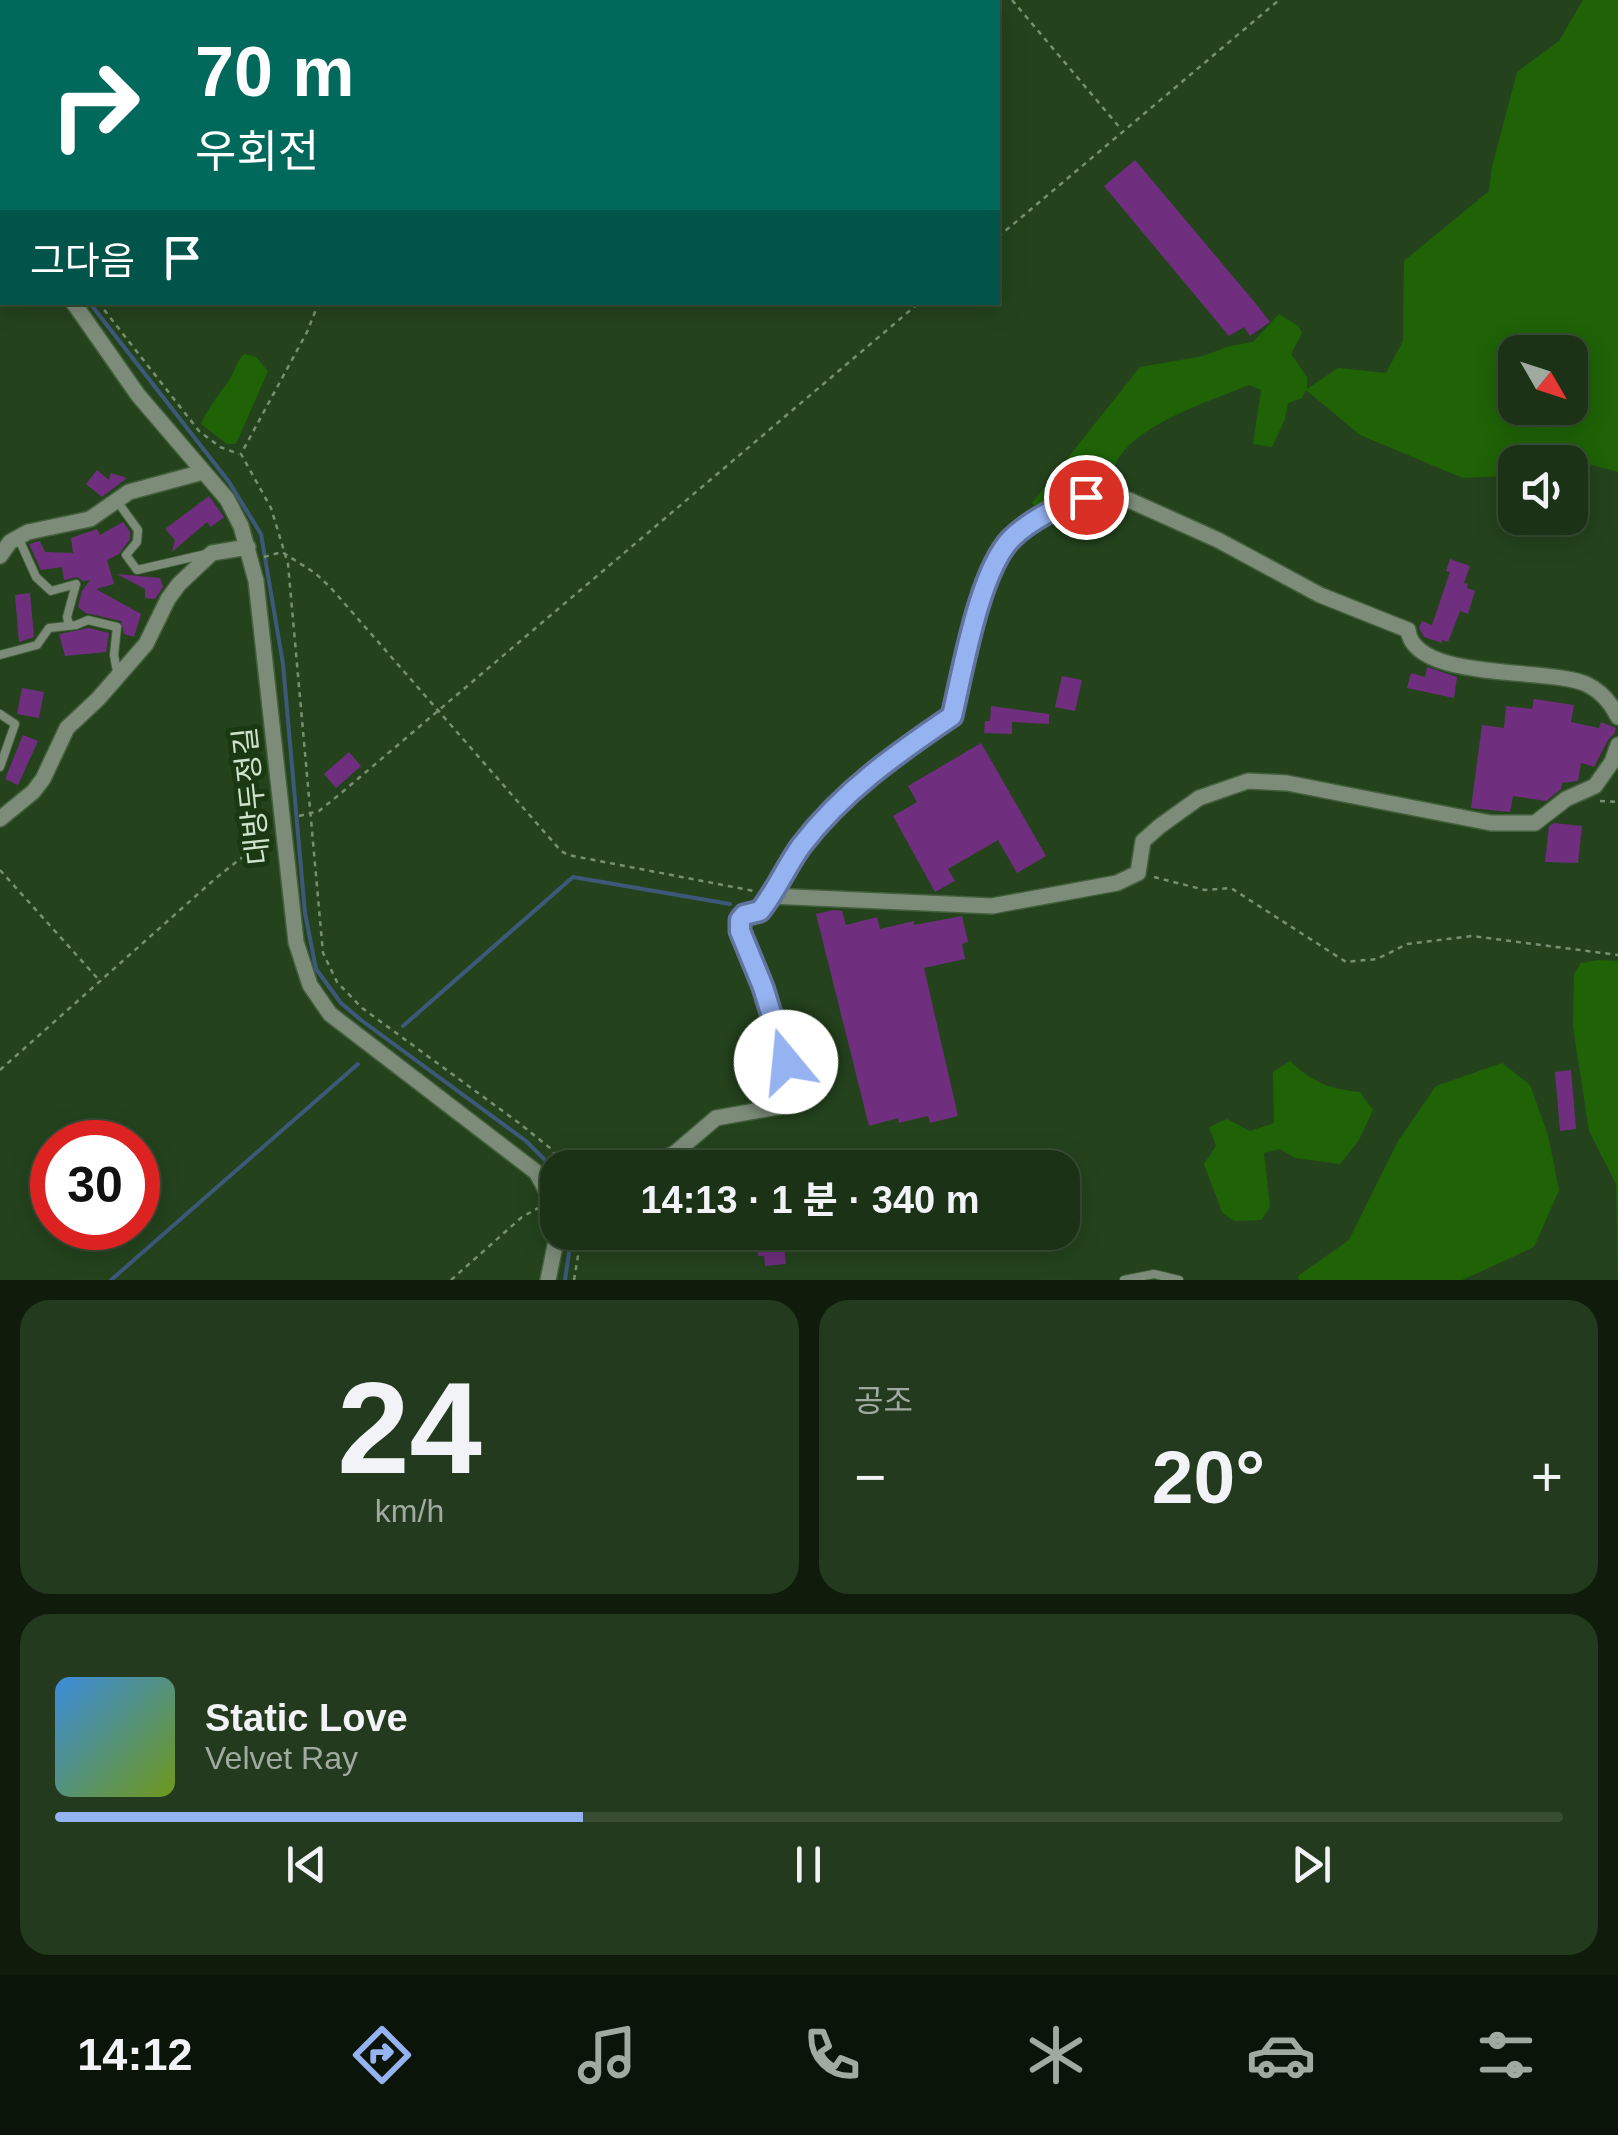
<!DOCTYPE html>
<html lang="ko">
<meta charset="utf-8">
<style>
:root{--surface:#1b3216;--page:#243a1f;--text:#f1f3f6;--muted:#a0aaa1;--line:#394d35;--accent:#95b2f1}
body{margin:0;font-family:Arial,"Noto Sans KR",sans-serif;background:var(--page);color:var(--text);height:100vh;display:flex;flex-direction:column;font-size:38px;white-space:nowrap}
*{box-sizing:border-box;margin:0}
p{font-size:32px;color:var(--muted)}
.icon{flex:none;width:55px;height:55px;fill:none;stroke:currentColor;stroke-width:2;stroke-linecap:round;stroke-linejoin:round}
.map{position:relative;height:1280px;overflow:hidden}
.drawer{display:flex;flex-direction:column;gap:20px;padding:20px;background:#0f1c0c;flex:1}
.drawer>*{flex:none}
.hud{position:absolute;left:0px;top:0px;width:1000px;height:305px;box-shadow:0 5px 25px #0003,0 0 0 2px var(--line);background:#00695c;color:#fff;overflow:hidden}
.needle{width:65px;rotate:129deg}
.fabs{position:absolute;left:1498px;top:335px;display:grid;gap:20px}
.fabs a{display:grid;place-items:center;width:90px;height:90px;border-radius:20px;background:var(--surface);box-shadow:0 5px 25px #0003,0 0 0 2px var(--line);font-size:50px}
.speed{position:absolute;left:30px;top:1120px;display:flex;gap:20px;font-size:50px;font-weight:700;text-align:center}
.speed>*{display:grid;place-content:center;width:130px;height:130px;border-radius:50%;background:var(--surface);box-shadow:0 5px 25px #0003,0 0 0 2px var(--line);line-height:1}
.speed .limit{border:15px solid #d22;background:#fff;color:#111}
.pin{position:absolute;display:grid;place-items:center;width:85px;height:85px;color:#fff;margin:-42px;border:5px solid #fff;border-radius:50%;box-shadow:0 2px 10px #0007}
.me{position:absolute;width:110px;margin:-55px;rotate:343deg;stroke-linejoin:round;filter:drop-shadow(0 0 8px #0008)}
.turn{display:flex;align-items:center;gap:35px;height:210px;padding:0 30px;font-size:45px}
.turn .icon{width:130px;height:130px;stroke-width:2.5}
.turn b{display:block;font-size:70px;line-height:85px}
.then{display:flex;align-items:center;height:95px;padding:0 30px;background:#0003;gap:20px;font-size:38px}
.big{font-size:75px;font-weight:700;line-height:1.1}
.drawer .tile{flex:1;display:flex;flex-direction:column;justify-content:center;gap:15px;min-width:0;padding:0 35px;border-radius:30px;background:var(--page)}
.drawer .dial{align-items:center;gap:0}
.dial b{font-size:130px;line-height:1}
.song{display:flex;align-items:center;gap:30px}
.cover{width:120px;height:120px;border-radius:15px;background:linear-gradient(135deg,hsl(210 70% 55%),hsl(80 70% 35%))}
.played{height:10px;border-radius:5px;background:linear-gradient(90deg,var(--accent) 35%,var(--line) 35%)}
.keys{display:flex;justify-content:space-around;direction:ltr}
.heat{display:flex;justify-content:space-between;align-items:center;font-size:55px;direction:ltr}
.drawer .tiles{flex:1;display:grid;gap:20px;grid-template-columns:1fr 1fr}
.tile:last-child{grid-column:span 2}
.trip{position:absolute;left:540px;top:1150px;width:540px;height:100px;border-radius:30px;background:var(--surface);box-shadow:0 5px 25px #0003,0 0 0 2px var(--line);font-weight:700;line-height:100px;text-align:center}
.menu{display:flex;height:160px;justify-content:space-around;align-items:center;background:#0b1409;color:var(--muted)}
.menu .icon{width:70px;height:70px}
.menu .selected{color:var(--accent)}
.menu b{font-size:45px;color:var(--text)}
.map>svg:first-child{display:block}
</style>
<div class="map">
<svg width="1618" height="1280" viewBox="0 0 1618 1280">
<rect width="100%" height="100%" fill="#24431d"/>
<path fill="#1f6306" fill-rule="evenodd" d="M1583,0H1618V472L1533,449L1503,476L1463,478L1360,435L1306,390L1302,398L1288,403L1285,419L1272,447L1253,444L1261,390L1249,385C1210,401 1145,421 1119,457C1114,466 1110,477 1106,486L1039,510L1032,503L1140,367L1203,356L1230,346L1253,342L1279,314L1298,326L1302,333L1291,354L1307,377V389L1338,368L1386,373L1403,341L1404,261L1489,191L1492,167L1517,72L1559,41ZM1515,352H1570V408H1515Z
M244,354L256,357L268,371L236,444H227L201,424C208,408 217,397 228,382C235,372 235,363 244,354Z
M1598,960L1618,961V1280L1616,1184L1589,1131L1573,1027L1574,974L1581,963Z
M1290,1061C1312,1082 1329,1089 1360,1092L1373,1110L1359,1140L1340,1164L1295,1158L1280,1149L1264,1153L1270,1207L1261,1220L1234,1221L1222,1212L1204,1164L1216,1146L1209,1127L1227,1119L1250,1131L1274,1123L1273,1072Z
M1502,1063L1530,1085L1548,1135L1559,1190L1534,1247L1462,1280H1299L1298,1276L1349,1240L1398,1141L1436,1086Z"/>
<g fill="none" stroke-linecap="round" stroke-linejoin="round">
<path stroke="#3e587a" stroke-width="4" d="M0,162L2,166
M89,302L229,482L261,534L283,664L305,913L316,969L341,1003L361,1020L526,1141L558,1173
M403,1026L573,877L730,904
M111,1280L358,1064
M565,1280L572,1232"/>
</g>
<path fill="#6f2f7e" d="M1135,160L1256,304L1270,322L1250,336L1244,327L1229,336L1104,186Z
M97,470L109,480L111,473L127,478L102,497L86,484Z
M209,496L224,517L211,527L207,522L172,552L175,540L165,529Z
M123,522L130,532V539L119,554L107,560L114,584L96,589L141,614L134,637L124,634L121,621L86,613L78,607L82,591L90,580L83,581L77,577L64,580L62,567L41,570L29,544L40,541L45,552L73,553L71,538L97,529L100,535Z
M1450,559L1470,566L1464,583L1468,584L1467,588L1475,591L1468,614L1460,611L1448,642L1442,640V643L1424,637L1419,628L1422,621L1432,625L1450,572L1446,571Z
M117,574L160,578L163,587L155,599L145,598V589Z
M30,593L34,637L19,642L15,595Z
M89,628L109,633L106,652L65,656L59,634Z
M1427,667L1457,677L1454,698L1407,688L1411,673L1425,677Z
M1062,676L1082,680L1075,711L1055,707Z
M22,688L44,692L39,718L17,714Z
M1534,699L1574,705L1571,722L1599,728L1601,722L1616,728L1614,734L1608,740L1594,767L1581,763L1578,781L1562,783L1561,789L1546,801L1513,796L1510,812L1471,808L1482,725L1504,728L1506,706L1532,709Z
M991,706L1049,714V724L1012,722V734L984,733L985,721H990Z
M23,735L38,741L18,785L5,779Z
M981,743L1046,856L1017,873L998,840L948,869L955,881L935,892L893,816L917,802L908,786Z
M349,752L361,766L336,788L324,774Z
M1554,823L1582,826L1578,863L1545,862L1549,826Z
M833,910L842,911L846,925L877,917L880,929L914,921V925L962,916L968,942L962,944L965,959L924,968L958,1116L930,1123L928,1116L899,1123L898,1118L869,1126L816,914Z
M1571,1070L1576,1129L1560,1131L1555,1072Z
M756,1232H777L778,1247L784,1246L786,1264L765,1266L764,1256H758Z"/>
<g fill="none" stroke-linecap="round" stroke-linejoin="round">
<defs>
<path id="service" d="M117,501L138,530L137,542L126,555L137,570L206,554
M18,537L36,577L51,591L76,584L67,617L69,625
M0,655L37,645L49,628L76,625L88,620L117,627L114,655L118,677
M0,714L15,724L0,767
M1124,1280L1154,1274L1179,1280"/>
<path id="minor" d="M51,2L55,0
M358,2L359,0
M0,3L2,4
M0,57L2,63
M0,185L2,189
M73,302L138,395L227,499L241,526L256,581L296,942L310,985L330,1014L536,1172L553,1203L558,1228
M0,556L10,542L28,532L90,519L129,492L203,472
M0,819L33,792L43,779L67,728L98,699L146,644L168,599L179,584L212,553L248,547
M770,896L992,906L1117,883L1138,873L1143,841L1160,826L1199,798L1248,781L1287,783L1491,823H1535L1566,799L1595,786L1612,762L1618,745
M645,1168L675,1153L716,1118L778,1107L800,1097L758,973L740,931V920L744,915L760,911C776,891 786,867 801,846C843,791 896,754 952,716L976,618L995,561L1003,548L1029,525L1086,497L1110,496L1129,500L1218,540L1320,595L1408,630C1414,682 1549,667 1586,684C1601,691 1611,703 1618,717
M548,1280L558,1231"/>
</defs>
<use href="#service" stroke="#43603c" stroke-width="10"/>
<use href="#minor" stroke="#43603c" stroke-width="18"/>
<path stroke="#779071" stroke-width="2.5" stroke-dasharray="5 5" stroke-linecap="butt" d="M1012,0L1121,129
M581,2L584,0
M0,146L2,150
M998,237L1279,0
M0,243H2
M98,302L199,431L220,447L239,454
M319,302L307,332L241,454L271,508L288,564L323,953L337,982L362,1008L519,1123L550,1148L565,1168
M264,557L282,552L315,573L331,588L561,851L568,855L754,891
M1600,801L1618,802
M299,816L319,811L340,794L920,302
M0,870L99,980
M1154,877L1205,890L1231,888L1346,962L1377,959L1407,944L1472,936L1618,955
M0,1070L216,878L240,859L269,842
M451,1280L522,1217L538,1208
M574,1280L582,1232"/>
<use href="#service" stroke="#7d8c79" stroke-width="8"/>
<use href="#minor" stroke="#7d8c79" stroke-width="15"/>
</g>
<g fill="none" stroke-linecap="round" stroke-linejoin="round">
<defs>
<path id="route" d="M786,1062L763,987L740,931V920L744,915L760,911C776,891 786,867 801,846C843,791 896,754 952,716C963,670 979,572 1011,539C1030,520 1060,505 1086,497"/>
</defs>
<use href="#route" stroke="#61749d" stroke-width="25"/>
<use href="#route" stroke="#95b2f1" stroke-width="18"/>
</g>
<g text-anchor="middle" stroke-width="10" stroke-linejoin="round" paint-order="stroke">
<g font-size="30" fill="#cfe2cb" stroke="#1a3812">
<text transform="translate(252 796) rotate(-96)" y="10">대방두정길</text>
</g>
</g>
</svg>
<div class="fabs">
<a><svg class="needle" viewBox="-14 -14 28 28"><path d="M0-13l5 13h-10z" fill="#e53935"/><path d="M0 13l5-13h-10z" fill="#a0aaa1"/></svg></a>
<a><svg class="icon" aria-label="sound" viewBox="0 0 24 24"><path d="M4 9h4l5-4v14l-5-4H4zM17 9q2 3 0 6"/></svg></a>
</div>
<div class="speed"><div class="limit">30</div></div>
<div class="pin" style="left:1086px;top:497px;background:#d93025"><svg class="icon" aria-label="arrive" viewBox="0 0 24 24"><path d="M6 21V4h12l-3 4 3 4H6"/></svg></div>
<svg class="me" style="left:786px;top:1062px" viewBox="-20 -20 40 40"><circle r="19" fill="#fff"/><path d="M0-13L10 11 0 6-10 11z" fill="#95b2f1"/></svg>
<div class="trip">14:13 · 1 분 · 340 m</div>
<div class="hud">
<div class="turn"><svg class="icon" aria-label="right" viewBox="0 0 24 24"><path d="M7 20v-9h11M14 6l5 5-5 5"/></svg><div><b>70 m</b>우회전</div></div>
<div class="then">그다음<svg class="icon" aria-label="arrive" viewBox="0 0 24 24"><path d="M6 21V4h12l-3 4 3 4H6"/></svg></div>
</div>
</div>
<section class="drawer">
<div class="tiles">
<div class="tile dial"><b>24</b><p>km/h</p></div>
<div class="tile"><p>공조</p>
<div class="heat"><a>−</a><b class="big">20°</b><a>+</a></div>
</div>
<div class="tile">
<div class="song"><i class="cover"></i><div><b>Static Love</b><p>Velvet Ray</p></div></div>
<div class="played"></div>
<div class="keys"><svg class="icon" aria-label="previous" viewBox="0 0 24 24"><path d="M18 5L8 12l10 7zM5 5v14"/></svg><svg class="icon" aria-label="pause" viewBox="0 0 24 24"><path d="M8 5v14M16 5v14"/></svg><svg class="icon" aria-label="next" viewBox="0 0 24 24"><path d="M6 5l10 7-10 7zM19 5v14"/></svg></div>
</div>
</div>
</section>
<nav class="menu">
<b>14:12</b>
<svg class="icon selected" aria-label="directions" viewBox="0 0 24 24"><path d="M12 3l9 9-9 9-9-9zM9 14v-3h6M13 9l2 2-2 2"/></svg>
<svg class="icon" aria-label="music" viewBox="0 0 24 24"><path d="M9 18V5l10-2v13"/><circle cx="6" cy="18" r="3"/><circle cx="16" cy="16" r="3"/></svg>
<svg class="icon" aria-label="phone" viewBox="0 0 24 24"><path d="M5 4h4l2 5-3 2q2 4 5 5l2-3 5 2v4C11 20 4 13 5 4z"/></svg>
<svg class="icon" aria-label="climate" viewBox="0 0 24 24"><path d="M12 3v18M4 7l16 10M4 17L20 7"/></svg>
<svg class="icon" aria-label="car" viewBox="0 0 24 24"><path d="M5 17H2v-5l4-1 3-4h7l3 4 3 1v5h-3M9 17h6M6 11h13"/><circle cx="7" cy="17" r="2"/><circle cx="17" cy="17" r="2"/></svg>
<svg class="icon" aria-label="filters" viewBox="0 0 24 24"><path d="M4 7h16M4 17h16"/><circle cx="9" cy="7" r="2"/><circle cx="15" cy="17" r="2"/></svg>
</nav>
